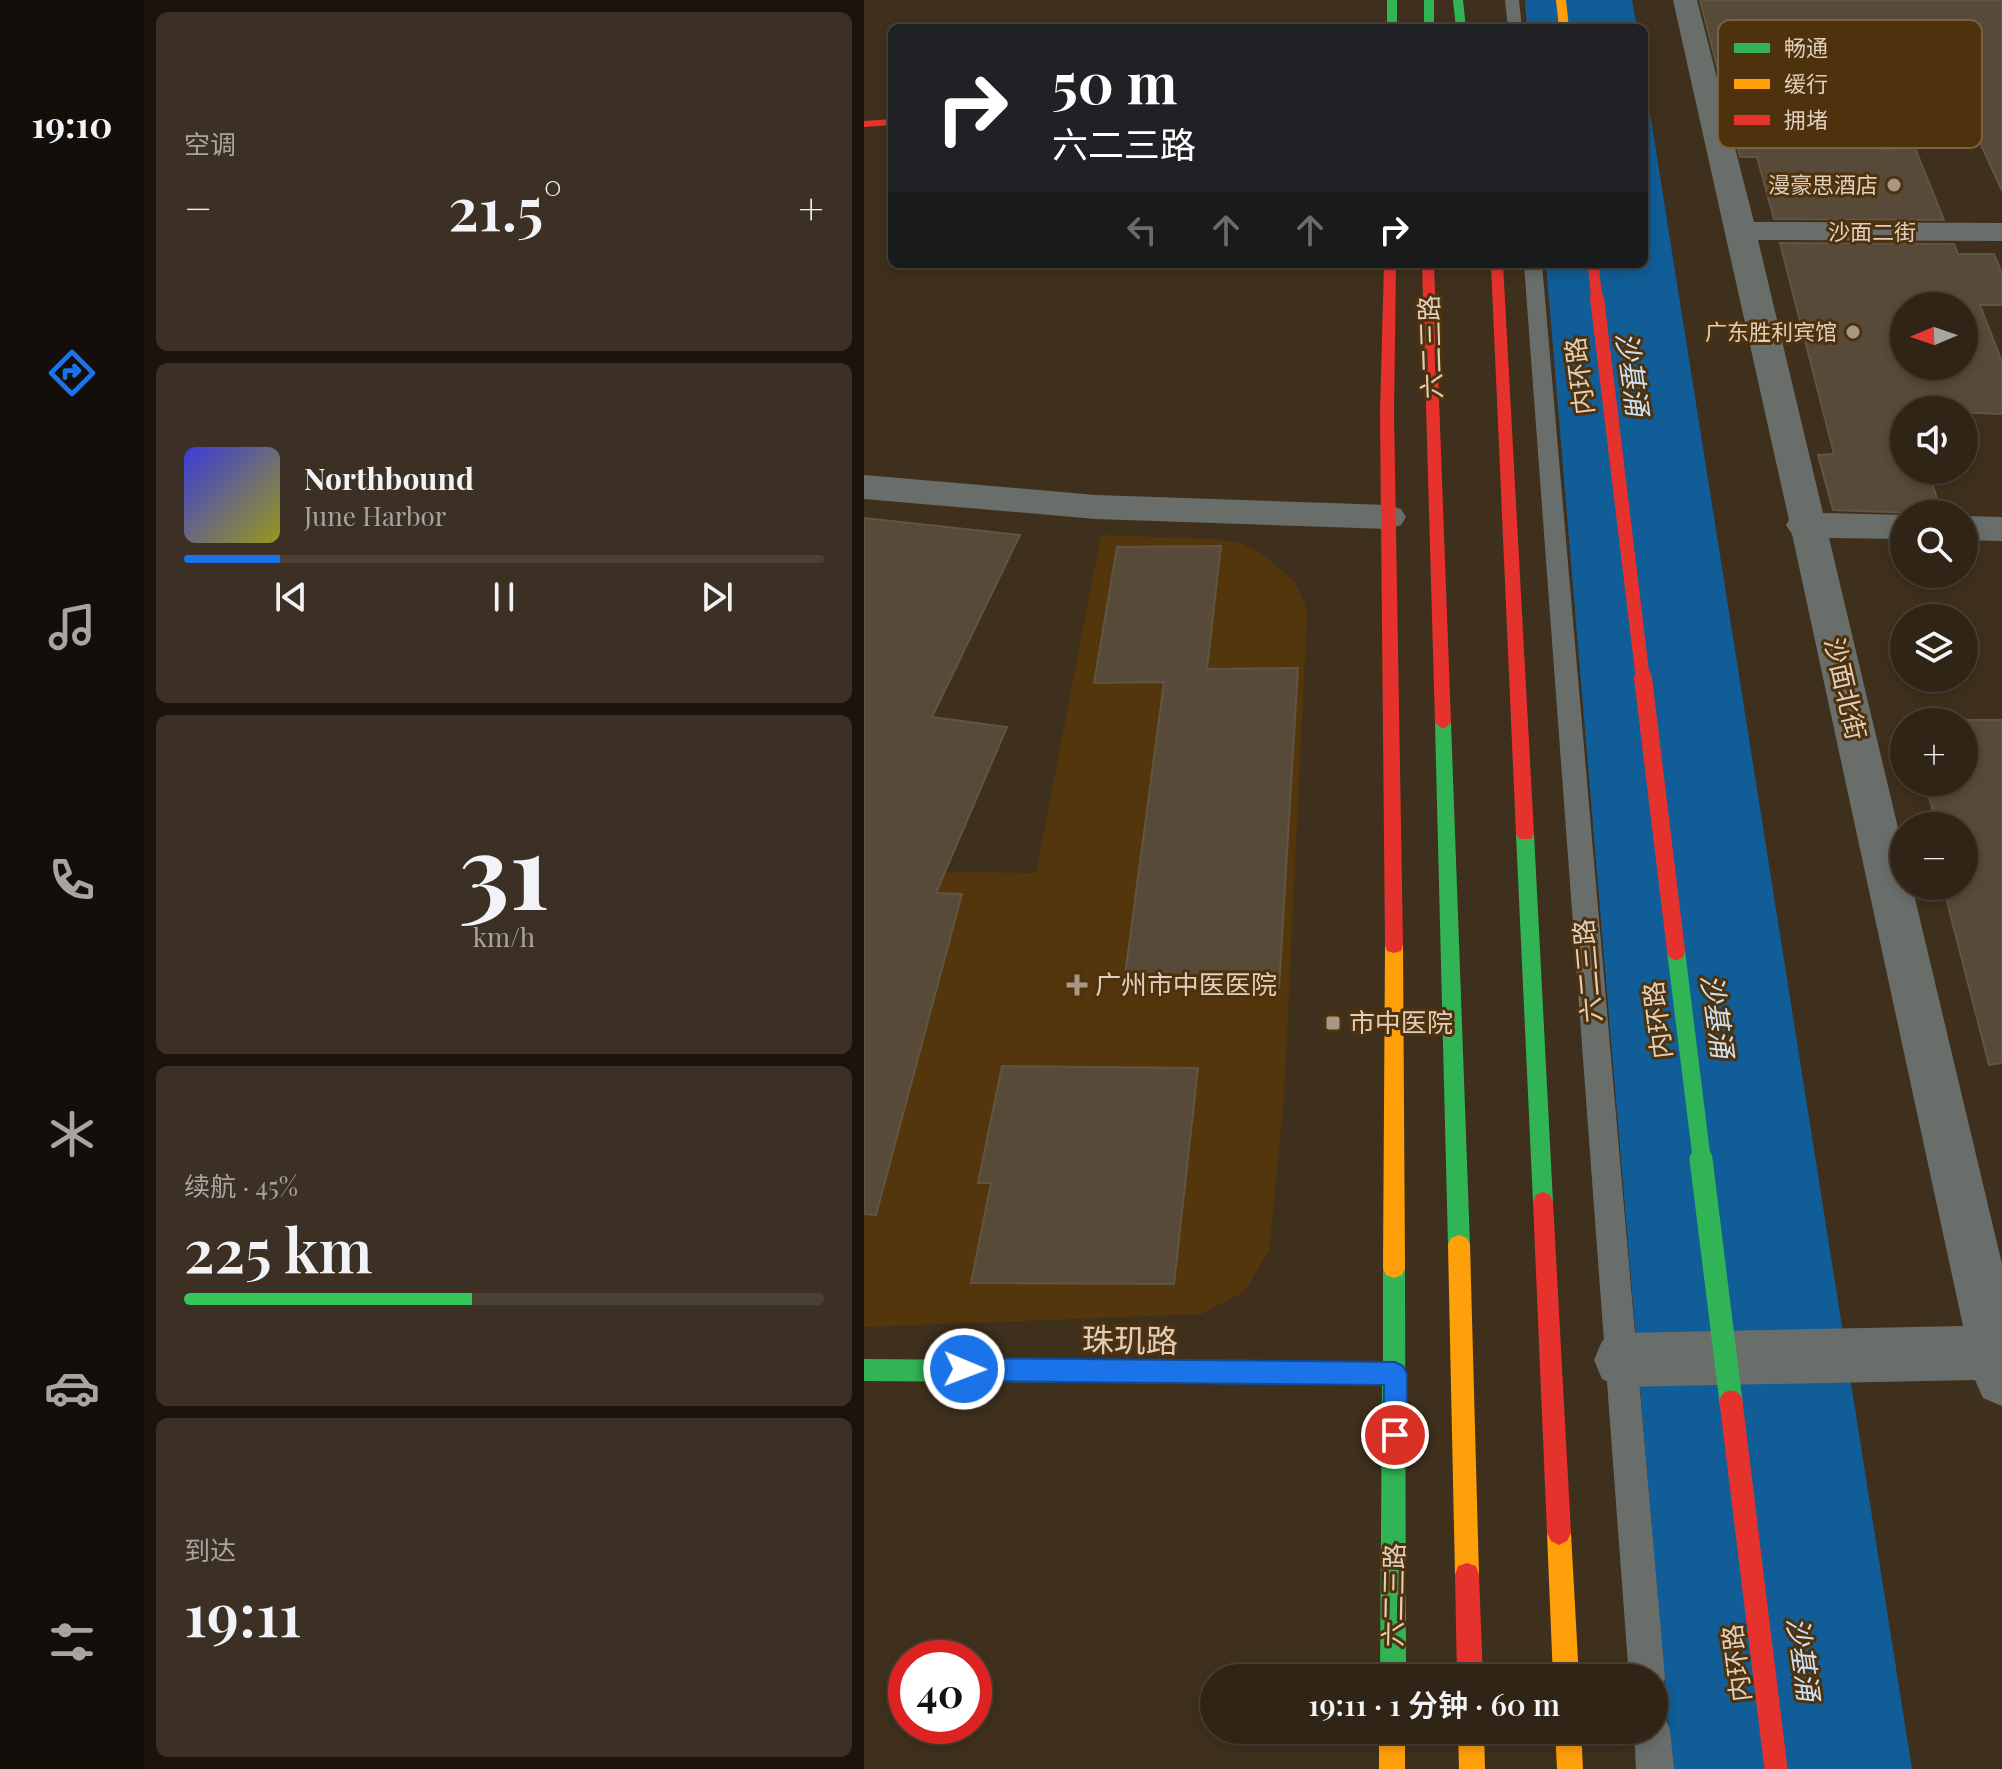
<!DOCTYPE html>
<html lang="zh">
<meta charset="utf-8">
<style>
:root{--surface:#2f2416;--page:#3b3023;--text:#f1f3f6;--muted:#a7a4a1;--line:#4a4135;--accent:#1a73e8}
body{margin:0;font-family:"Playfair Display","Noto Sans SC",serif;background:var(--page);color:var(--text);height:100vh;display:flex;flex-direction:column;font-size:30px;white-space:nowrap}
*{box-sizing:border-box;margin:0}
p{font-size:26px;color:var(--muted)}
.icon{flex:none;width:44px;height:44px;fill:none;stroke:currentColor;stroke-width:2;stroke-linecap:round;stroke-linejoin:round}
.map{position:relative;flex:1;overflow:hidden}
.side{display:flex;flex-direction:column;gap:12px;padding:12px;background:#1a140c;width:720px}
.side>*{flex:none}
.banner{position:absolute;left:24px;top:24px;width:760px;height:244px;border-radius:12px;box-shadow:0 4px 12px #0003,0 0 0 2px var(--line);background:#202124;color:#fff;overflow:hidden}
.needle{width:52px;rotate:268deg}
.fabs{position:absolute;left:1026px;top:292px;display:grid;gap:16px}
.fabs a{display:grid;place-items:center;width:88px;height:88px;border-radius:50%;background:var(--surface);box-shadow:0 4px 12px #0003,0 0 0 2px var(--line);font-size:40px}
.speed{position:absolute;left:24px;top:1640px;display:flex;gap:16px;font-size:40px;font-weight:700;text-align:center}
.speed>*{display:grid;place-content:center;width:104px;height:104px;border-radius:50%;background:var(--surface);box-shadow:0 4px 12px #0003,0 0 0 2px var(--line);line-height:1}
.speed .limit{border:12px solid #d22;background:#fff;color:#111}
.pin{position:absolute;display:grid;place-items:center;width:68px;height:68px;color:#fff;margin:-34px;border:4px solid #fff;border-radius:50%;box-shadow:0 2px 8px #0007}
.me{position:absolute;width:88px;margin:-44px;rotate:91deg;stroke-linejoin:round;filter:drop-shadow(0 0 6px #0008)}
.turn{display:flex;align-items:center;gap:28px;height:168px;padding:0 32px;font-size:36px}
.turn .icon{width:104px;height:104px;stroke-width:2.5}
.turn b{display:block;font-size:56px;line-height:68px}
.lanes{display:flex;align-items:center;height:76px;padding:0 32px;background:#0003;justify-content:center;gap:40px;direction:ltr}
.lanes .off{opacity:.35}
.big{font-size:60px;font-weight:600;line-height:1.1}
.side .tile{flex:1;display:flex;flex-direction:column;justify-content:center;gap:12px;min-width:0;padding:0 28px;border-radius:12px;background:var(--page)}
.side .dial{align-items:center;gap:0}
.dial b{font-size:104px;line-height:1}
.song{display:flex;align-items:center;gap:24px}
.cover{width:96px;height:96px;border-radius:12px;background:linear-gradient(135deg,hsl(240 70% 55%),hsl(60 70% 35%))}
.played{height:8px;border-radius:4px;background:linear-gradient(90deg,var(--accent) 15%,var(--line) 15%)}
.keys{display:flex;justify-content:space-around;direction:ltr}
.heat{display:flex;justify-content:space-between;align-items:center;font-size:44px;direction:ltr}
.charge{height:12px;border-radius:6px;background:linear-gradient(90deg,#34c759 45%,var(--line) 0)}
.trip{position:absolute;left:336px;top:1664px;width:468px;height:80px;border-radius:40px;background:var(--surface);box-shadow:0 4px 12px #0003,0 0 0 2px var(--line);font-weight:600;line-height:80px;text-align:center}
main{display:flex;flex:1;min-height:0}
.dock{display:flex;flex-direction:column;width:144px;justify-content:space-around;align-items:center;background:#130e09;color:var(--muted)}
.dock .icon{width:56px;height:56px}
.dock .current{color:var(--accent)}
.dock b{font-size:36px;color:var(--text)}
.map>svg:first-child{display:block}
</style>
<main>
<nav class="dock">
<b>19:10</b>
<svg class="icon current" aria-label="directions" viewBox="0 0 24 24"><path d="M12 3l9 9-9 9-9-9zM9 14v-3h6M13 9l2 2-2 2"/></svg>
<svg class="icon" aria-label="music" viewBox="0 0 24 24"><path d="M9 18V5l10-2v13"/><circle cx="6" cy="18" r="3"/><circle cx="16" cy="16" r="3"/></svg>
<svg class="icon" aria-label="phone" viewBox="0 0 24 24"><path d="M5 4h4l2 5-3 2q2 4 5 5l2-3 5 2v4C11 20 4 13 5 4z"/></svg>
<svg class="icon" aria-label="climate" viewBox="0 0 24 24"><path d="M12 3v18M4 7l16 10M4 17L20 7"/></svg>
<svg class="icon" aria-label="car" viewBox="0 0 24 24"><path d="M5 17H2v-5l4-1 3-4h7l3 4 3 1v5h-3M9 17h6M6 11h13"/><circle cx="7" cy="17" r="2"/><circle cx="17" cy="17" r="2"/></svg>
<svg class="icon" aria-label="filters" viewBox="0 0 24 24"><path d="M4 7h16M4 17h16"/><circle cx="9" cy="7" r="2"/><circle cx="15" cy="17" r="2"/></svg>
</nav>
<section class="side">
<div class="tile"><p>空调</p>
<div class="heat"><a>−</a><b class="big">21.5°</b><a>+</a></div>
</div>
<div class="tile">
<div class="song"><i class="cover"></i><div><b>Northbound</b><p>June Harbor</p></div></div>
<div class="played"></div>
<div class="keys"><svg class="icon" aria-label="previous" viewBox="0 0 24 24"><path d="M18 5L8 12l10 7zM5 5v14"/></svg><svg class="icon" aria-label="pause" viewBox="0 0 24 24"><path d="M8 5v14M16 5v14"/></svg><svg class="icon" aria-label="next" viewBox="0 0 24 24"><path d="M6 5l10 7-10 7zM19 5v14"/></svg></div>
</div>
<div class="tile dial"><b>31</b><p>km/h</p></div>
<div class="tile"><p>续航 · 45%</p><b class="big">225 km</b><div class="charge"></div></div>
<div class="tile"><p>到达</p><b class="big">19:11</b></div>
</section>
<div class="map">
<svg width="1138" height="1769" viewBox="0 0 1138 1769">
<rect width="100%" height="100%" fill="#3f301d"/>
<path fill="#54360c" d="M237,535L352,539L378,544L399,555L431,582L440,601L443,613L420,1097L405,1251L380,1292L337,1314L0,1327V871L172,873Z"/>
<path fill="#105d97" d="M661,0H768L773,28H663Z
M780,75L1048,1769H808L682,264H780Z"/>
<path fill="#584a39" stroke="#605443" stroke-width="2" fill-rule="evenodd" d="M836,0H1138V191L1086,76H985L1017,149L1051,148L1080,220L910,219L893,157H876Z
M916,243L1090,244L1094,254H1130L1138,273V305H1116L1138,362V414L1040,410V470H1064L1078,514L969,510L954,455L970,454ZM1040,306H1100V366H1040Z
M0,518L156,535L68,717L143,727L72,893L98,894L12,1215L0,1214Z
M357,546L343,669L434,668L415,988L259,990L300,682L230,683L253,547Z
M1045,720H1138V1063L1125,1065L1079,886H1100V826H1073L1061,782H1100V722Z
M138,1066L334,1068L310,1284L107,1283L127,1183H114Z"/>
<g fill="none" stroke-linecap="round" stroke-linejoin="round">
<path fill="#6a6e6b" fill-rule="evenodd" d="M641,0H655L658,28H644Z
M660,264H678L801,1678L796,1691L790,1693V1678H765Z
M790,1712L801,1717L806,1730L810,1769H772L770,1730H790Z"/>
<path fill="#6a6e6b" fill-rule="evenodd" d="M809,0H833L890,222L1138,223V241L894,240L959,513L1040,515V539L965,538L1040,853V886H1048L1138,1264V1406L1119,1398L1111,1380L757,1387L738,1379L730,1360L738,1341L757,1333L1099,1326L928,534L922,525L925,520Z
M0,475L232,495L524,505L537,509L542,517L537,525L524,529L232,519L0,499Z
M1100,516L1138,517V541L1100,540Z"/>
<path fill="#30b455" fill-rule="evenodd" d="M523,0H533V28H523Z
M560,0H570V28H560Z
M589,0H599L602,28H592Z
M579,717L587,723L606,1245L603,1252L595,1255L587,1252L584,1245L571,723Z
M661,827L667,829L670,834L689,1202L686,1209L679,1212L672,1209L669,1202L652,834L655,829Z
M530,1258L538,1261L541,1268L542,1678H516L518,1385L0,1381V1359L519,1363V1268L522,1261Z"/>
<path fill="#ff9f0a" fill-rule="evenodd" d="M692,0H702L705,28H695Z
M530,937L537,939L539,945L541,1268L538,1275L530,1278L522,1275L519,1268L521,945L523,939Z
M595,1235L603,1238L606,1245L615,1575L612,1584L603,1587L594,1584L591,1575L584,1245L587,1238Z
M695,1521L703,1525L707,1533L715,1678H689L683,1533L687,1525Z
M515,1730H541V1769H515Z
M594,1730H620L621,1769H595Z
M691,1730H717L719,1769H693Z"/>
<path fill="#e5322d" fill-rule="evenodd" d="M28,119V125L0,127V121Z
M520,264H532L530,412L539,945L537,951L530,953L523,951L521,945L516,412Z
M558,264H570L587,723L579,729L571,723Z
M627,264H639L670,834L667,839H655L652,834Z
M679,1192L686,1195L689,1202L707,1533L703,1541L695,1545L687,1541L683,1533L669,1202L672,1195Z
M603,1563L612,1566L615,1575L619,1678H593L591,1575L594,1566Z"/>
<path stroke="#30b455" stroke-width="18" d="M812,951L838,1161"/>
<path stroke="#30b455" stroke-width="23" d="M837,1159L867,1402"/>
<path stroke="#e5322d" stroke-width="11" d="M729,264L733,300"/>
<path stroke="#e5322d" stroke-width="14" d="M733,298L779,680"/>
<path stroke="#e5322d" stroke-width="18" d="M779,678L812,951"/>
<path stroke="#e5322d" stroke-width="23" d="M867,1402L912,1769"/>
</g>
<path fill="#1a73e8" stroke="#114b97" stroke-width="2" d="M100,1358L531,1362L539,1366L543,1374V1435L539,1443L531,1446L523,1443L519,1435L520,1385L100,1381L92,1377L89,1369L92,1361Z"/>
<g fill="#a89784" stroke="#4e320e" stroke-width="3">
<circle cx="1030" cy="185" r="8"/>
<circle cx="989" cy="332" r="8"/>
<path d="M209 973h8v8h8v8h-8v8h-8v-8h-8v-8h8z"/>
<rect x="461" y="1015" width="16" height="16" rx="4"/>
</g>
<g text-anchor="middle" stroke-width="6" stroke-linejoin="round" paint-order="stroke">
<g font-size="22" fill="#e0cfbc" stroke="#4e320e" text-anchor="end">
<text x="1014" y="193">漫豪思酒店</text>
<text x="973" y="340">广东胜利宾馆</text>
</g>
<g font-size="22" fill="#e0cfbc" stroke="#4e320e">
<text x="1008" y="240">沙面二街</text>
</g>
<g font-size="26" fill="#e0cfbc" stroke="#4e320e">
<text transform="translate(567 347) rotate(-92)" y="9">六二三路</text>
<text transform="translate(716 376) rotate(-97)" y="9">内环路</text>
<text transform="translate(981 689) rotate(77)" y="9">沙面北街</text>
<text transform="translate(724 971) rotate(-95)" y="9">六二三路</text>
<text transform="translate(794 1020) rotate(-97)" y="9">内环路</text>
<text transform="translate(530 1595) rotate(-89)" y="9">六二三路</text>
<text transform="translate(873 1663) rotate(-97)" y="9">内环路</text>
</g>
<g font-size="26" fill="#e0cfbc" stroke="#4e320e" text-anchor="start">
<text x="231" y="994">广州市中医医院</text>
<text x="485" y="1032">市中医院</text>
</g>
<g font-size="28" font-style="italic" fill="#ccdef1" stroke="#4e320e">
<text transform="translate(768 374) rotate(82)" y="10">沙基涌</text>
<text transform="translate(853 1016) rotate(82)" y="10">沙基涌</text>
<text transform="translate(939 1659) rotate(82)" y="10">沙基涌</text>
</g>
<g font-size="32" fill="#e0cfbc" stroke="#4e320e">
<text transform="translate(266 1341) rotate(1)" y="11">珠玑路</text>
</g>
</g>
<rect x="854" y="20" width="264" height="128" rx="12" fill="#4e320e" stroke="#7a6142" stroke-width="2"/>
<rect x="870" y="43" width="36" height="10" fill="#30b455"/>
<rect x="870" y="79" width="36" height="10" fill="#ff9f0a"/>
<rect x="870" y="115" width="36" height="10" fill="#e5322d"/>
<g font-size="22" fill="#e0cfbc">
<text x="920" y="56">畅通</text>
<text x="920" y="92">缓行</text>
<text x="920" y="128">拥堵</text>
</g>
</svg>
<div class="fabs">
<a><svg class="needle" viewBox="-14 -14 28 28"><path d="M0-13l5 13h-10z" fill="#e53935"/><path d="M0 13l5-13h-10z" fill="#a7a4a1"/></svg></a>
<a><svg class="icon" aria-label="sound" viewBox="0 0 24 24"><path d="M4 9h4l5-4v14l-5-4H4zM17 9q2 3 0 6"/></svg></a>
<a><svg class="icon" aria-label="search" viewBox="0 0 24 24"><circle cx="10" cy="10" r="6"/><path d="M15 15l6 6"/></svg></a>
<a><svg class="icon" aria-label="layers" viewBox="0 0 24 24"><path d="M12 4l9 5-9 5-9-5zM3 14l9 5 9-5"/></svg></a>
<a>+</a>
<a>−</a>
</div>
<div class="speed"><div class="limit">40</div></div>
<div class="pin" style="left:531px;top:1435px;background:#d93025"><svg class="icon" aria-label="arrive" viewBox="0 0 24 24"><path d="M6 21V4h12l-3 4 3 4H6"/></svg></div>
<svg class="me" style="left:100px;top:1369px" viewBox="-20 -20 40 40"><circle r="17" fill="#1a73e8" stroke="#fff" stroke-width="3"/><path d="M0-11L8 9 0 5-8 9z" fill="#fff"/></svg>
<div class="trip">19:11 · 1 分钟 · 60 m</div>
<div class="banner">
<div class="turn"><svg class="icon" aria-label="right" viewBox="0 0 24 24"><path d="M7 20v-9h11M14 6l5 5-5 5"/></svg><div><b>50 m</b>六二三路</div></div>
<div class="lanes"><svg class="icon off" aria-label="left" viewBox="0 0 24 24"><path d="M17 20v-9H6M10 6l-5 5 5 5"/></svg><svg class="icon off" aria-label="ahead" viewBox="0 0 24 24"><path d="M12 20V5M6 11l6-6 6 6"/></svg><svg class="icon off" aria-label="ahead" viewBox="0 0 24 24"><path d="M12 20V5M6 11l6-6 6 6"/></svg><svg class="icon" aria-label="right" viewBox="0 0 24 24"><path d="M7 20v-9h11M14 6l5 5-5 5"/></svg></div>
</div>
</div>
</main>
